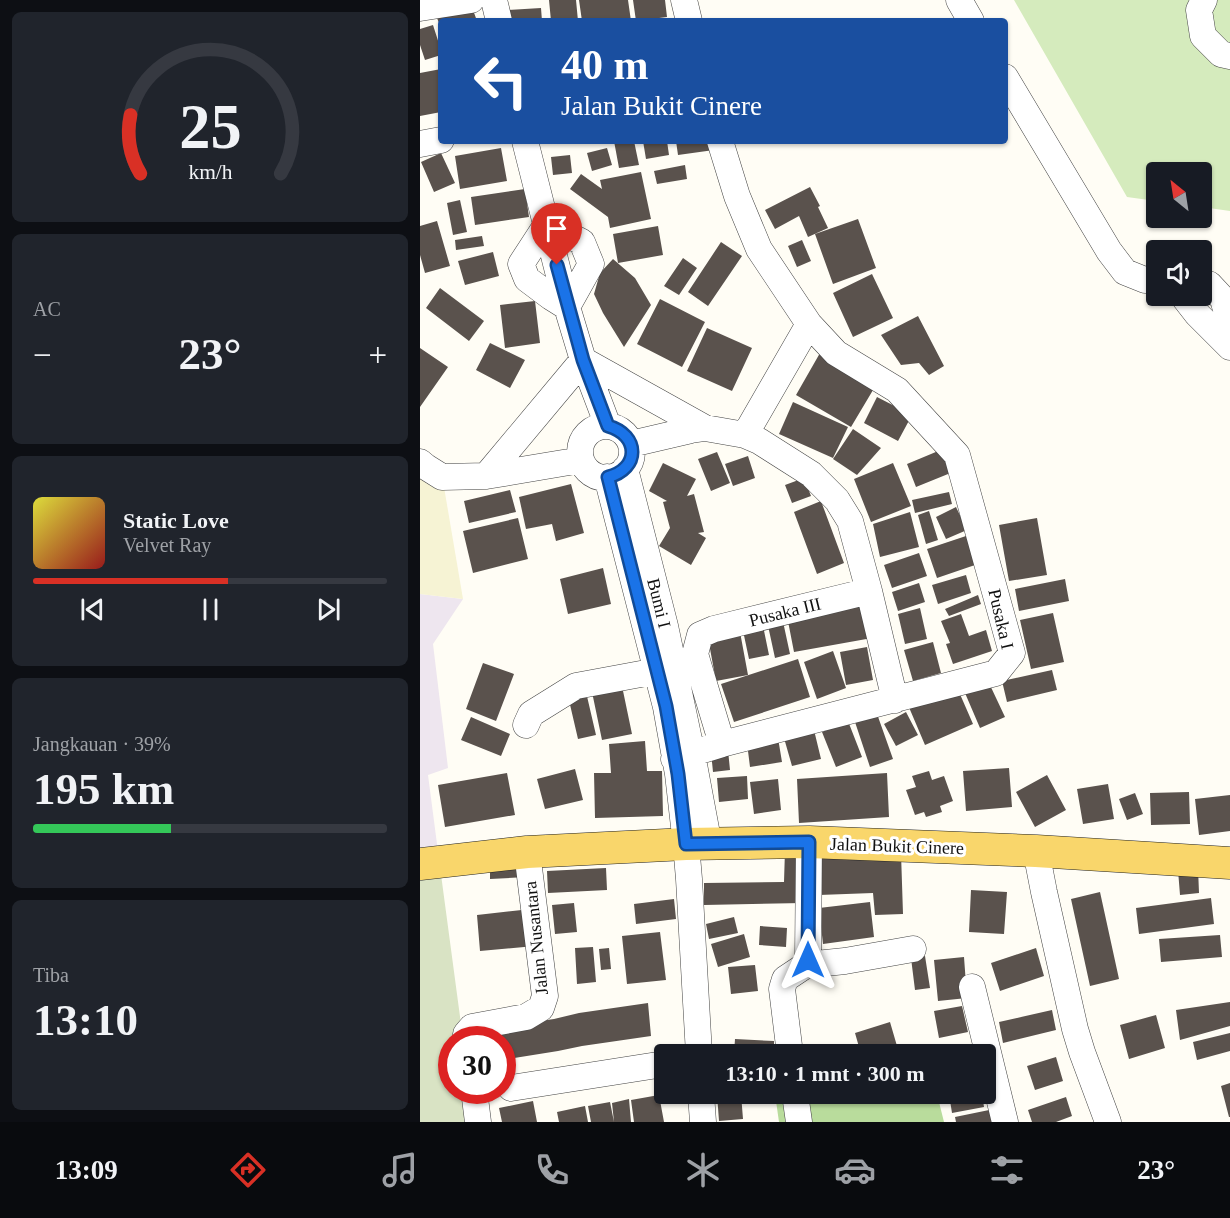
<!DOCTYPE html>
<html lang="id">
<meta charset="utf-8">
<style>
:root{--surface:#171b24;--page:#20242c;--text:#f1f3f6;--muted:#9ea1a6;--line:#363941;--accent:#d93025}
body{margin:0;font-family:Georgia,serif;background:var(--page);color:var(--text);height:100vh;display:flex;flex-direction:column;font-size:22px;white-space:nowrap}
*{box-sizing:border-box;margin:0}
p{font-size:20px;color:var(--muted)}
.icon{flex:none;width:33px;height:33px;fill:none;stroke:currentColor;stroke-width:2;stroke-linecap:round;stroke-linejoin:round}
.map{position:relative;flex:1;overflow:hidden}
.details{display:flex;flex-direction:column;gap:12px;padding:12px;background:#0d0f14;width:420px}
.details>*{flex:none}
.guide{position:absolute;left:18px;top:18px;width:570px;height:126px;border-radius:6px;box-shadow:0 2px 4px #0004;background:#1a4fa0;color:#fff;overflow:hidden}
.needle{width:39px;rotate:330deg}
.fabs{position:absolute;left:726px;top:162px;display:grid;gap:12px}
.fabs a{display:grid;place-items:center;width:66px;height:66px;border-radius:6px;background:var(--surface);box-shadow:0 2px 4px #0004;font-size:30px}
.speed{position:absolute;left:18px;top:1026px;display:flex;gap:12px;font-size:30px;font-weight:700;text-align:center}
.speed>*{display:grid;place-content:center;width:78px;height:78px;border-radius:50%;background:var(--surface);box-shadow:0 2px 4px #0004;line-height:1}
.speed .limit{border:9px solid #d22;background:#fff;color:#111}
.pin{position:absolute;display:grid;place-items:center;width:51px;height:51px;color:#fff;margin:-62px -26px;border-radius:50% 50% 50% 0;rotate:-45deg;box-shadow:0 0 6px #0007}
.pin .icon{rotate:45deg}
.me{position:absolute;width:66px;margin:-33px;rotate:0deg;stroke-linejoin:round;filter:drop-shadow(0 0 4px #0008)}
.turn{display:flex;align-items:center;gap:21px;height:126px;padding:0 24px;font-size:27px}
.turn .icon{width:78px;height:78px;stroke-width:2.5}
.turn b{display:block;font-size:42px;line-height:51px}
.big{font-size:45px;font-weight:700;line-height:1.1}
.details .widget{flex:1;display:flex;flex-direction:column;justify-content:center;gap:9px;min-width:0;padding:0 21px;border-radius:9px;background:var(--page)}
.details .dial{align-items:center;gap:0}
.dial svg{height:156px;overflow:visible;fill:none;stroke:var(--line);stroke-width:7;stroke-linecap:round;text-anchor:middle}
.dial text{fill:var(--text);stroke:none}
.song{display:flex;align-items:center;gap:18px}
.cover{width:72px;height:72px;border-radius:9px;background:linear-gradient(135deg,hsl(60 70% 55%),hsl(0 70% 35%))}
.played{height:6px;border-radius:3px;background:linear-gradient(90deg,var(--accent) 55%,var(--line) 55%)}
.keys{display:flex;justify-content:space-around;direction:ltr}
.heat{display:flex;justify-content:space-between;align-items:center;font-size:33px;direction:ltr}
.charge{height:9px;border-radius:4px;background:linear-gradient(90deg,#34c759 39%,var(--line) 0)}
.trip{position:absolute;left:234px;top:1044px;width:342px;height:60px;border-radius:6px;background:var(--surface);box-shadow:0 2px 4px #0004;font-weight:700;line-height:60px;text-align:center}
.tabs{display:flex;height:96px;justify-content:space-around;align-items:center;background:#090b0e;color:var(--muted)}
.tabs .icon{width:42px;height:42px}
.tabs .current{color:var(--accent)}
.tabs b{font-size:27px;color:var(--text)}
main{display:flex;flex:1;min-height:0}
.map>svg:first-child{display:block}
</style>
<main>
<section class="details">
<div class="widget dial"><svg viewBox="0 0 100 80">
<path d="M14 69A42 42 0 1 1 86 69"/>
<path d="M14 69A42 42 0 0 1 9 39" stroke="#d93025"/>
<text x="50" y="56" font-size="32" font-weight="700">25</text>
<text x="50" y="72" font-size="11">km/h</text>
</svg></div>
<div class="widget"><p>AC</p>
<div class="heat"><a>−</a><b class="big">23°</b><a>+</a></div>
</div>
<div class="widget">
<div class="song"><i class="cover"></i><div><b>Static Love</b><p>Velvet Ray</p></div></div>
<div class="played"></div>
<div class="keys"><svg class="icon" aria-label="previous" viewBox="0 0 24 24"><path d="M18 5L8 12l10 7zM5 5v14"/></svg><svg class="icon" aria-label="pause" viewBox="0 0 24 24"><path d="M8 5v14M16 5v14"/></svg><svg class="icon" aria-label="next" viewBox="0 0 24 24"><path d="M6 5l10 7-10 7zM19 5v14"/></svg></div>
</div>
<div class="widget"><p>Jangkauan · 39%</p><b class="big">195 km</b><div class="charge"></div></div>
<div class="widget"><p>Tiba</p><b class="big">13:10</b></div>
</section>
<div class="map">
<svg width="810" height="1122" viewBox="0 0 810 1122">
<rect width="100%" height="100%" fill="#fffdf5"/>
<path fill="#eee6ef" d="M0,594L43,599L13,644L28,768L8,775L20,867L0,869Z"/>
<path fill="#f6f3d4" d="M0,464L24,487L43,599L0,594Z"/>
<path fill="#d5ebbd" d="M594,0H810V211L782,207V172H736V201L707,197Z"/>
<path fill="#b9dc9c" d="M355,1094H517L524,1122H359Z"/>
<path fill="#d9e3c4" d="M20,867L43,1039L32,1040V1090L49,1091L53,1122H0V869Z"/>
<path fill="#5a524d" d="M129,0H156L158,21H131Z
M159,0H208L211,21H162Z
M213,0H245L247,17L216,21Z
M52,7L57,21H21V28L17,18Z
M121,8L122,21H87V10Z
M13,25L21,50V55L5,60L0,45V29Z
M21,69V112L0,116V73Z
M194,141H214L219,165L199,168Z
M223,141H247L249,155L226,159Z
M256,141H293L294,150L258,155Z
M81,148L87,181L40,189L35,156Z
M187,148L192,165L172,171L167,153Z
M21,153L35,183L14,192L1,162Z
M150,155L152,173L133,175L131,157Z
M265,165L267,179L237,184L234,171Z
M221,172L231,219L190,228L188,217L150,189L161,174L182,189L180,180Z
M390,187L400,206L398,207L408,228L388,237L379,216L355,229L345,210Z
M105,189L109,217L55,225L51,197Z
M40,200L47,232L33,235L27,203Z
M438,219L456,268L413,284L395,234Z
M17,221L30,266L5,273L0,255V226Z
M238,226L243,255L198,263L193,234Z
M62,236L64,246L36,250L35,240Z
M382,240L391,261L377,267L368,246Z
M301,242L322,256L288,306L268,292Z
M73,252L79,276L45,285L38,261Z
M263,258L277,268L259,295L244,286Z
M193,259L215,278L231,305L204,347L183,313L174,294L180,273Z
M452,274L473,318L433,337L413,293Z
M20,288L64,321L49,341L6,308Z
M240,299L285,322L262,367L217,344Z
M115,301L120,343L85,348L80,305Z
M498,316L524,366L509,375L499,363L481,365L461,335Z
M287,328L332,348L312,391L267,371Z
M70,343L105,360L90,388L56,370Z
M0,348L28,367L0,407Z
M400,353L456,385L431,427L376,395Z
M457,397L492,415L478,441L444,423Z
M373,402L428,427L413,458L359,434Z
M433,429L461,448L437,475L413,459Z
M523,449L533,472L496,487L487,464Z
M297,452L310,483L291,491L278,459Z
M328,456L335,478L313,486L305,464Z
M243,463L276,479L267,496L274,494L284,532L278,533L286,538L271,565L239,546L250,528L243,502L247,501L229,491Z
M473,463L491,506L451,522L434,479Z
M384,478L391,496L372,503L365,485Z
M151,484L164,533L136,541L132,524L106,529L99,497Z
M90,490L96,512L49,523L44,501Z
M529,492L532,504L495,513L492,500Z
M401,501L424,563L397,574L374,512Z
M536,507L547,530L526,539L516,517Z
M509,511L518,540L506,544L498,515Z
M490,512L499,547L460,557L453,524Z
M98,518L108,559L53,573L43,531Z
M617,518L627,575L589,581L579,525Z
M546,536L555,565L517,578L507,549Z
M499,553L507,576L472,588L464,565Z
M183,568L191,604L148,614L140,579Z
M546,575L551,593L518,604L512,585Z
M645,579L649,601L599,611L595,589Z
M499,583L505,602L478,611L472,592Z
M558,595L561,604L529,616L525,609Z
M445,602L452,638L374,652L367,616Z
M500,608L507,639L485,644L478,614Z
M633,613L644,662L611,669L600,620Z
M541,614L549,636L566,630L572,651L533,664L526,644L530,643L521,621Z
M362,617L370,654L355,658L347,621Z
M342,621L349,655L329,659L322,626Z
M320,632L328,675L296,681L288,638Z
M513,642L521,673L493,681L484,650Z
M447,647L453,680L426,685L420,652Z
M413,651L426,688L397,699L384,662Z
M378,659L390,697L314,722L301,684Z
M63,663L94,674L76,721L46,709Z
M632,670L637,690L587,702L582,681Z
M569,683L585,717L560,728L545,693Z
M536,685L553,724L505,745L488,705Z
M202,686L212,734L182,740L172,692Z
M166,692L176,735L158,739L148,696Z
M456,711L473,759L450,767L434,719Z
M486,712L498,735L476,746L464,724Z
M51,717L90,734L81,756L41,740Z
M428,721L442,757L416,767L402,732Z
M394,730L401,759L372,766L364,738Z
M358,738L362,762L330,767L327,743Z
M225,741L227,771H242L243,816L175,818L174,773H191L189,744Z
M308,750L310,770L293,772L291,752Z
M589,768L592,807L546,811L543,771Z
M155,769L163,800L125,809L117,779Z
M509,771L512,780L524,776L533,801L520,806L522,812L506,817L504,812L495,815L486,790L496,787L492,776Z
M87,773L95,815L25,827L18,785Z
M467,773L469,817L379,823L377,779Z
M627,775L646,810L615,827L596,792Z
M327,776L328,799L299,802L297,778Z
M358,779L361,810L334,814L330,782Z
M688,784L694,819L663,824L657,789Z
M769,792L770,824L731,825L730,793Z
M715,793L723,814L707,820L699,799Z
M810,795V831L779,835L775,799Z
M365,850H385L383,903L284,905V883L364,882Z
M481,853L483,914L455,915L453,893L399,895L397,857Z
M105,862L106,877L70,879V864Z
M186,868L187,890L128,893L127,871Z
M778,868L779,893L760,895L758,870Z
M551,890L587,892L584,934L549,932Z
M680,892L699,979L670,986L651,899Z
M791,898L794,924L719,934L716,908Z
M254,899L256,919L216,924L214,904Z
M450,902L454,937L403,944L399,908Z
M154,903L157,932L135,934L132,905Z
M111,909L115,946L60,951L57,915Z
M314,917L318,933L289,939L286,924Z
M340,926L367,928L366,947L339,945Z
M240,932L246,980L207,984L202,936Z
M324,934L330,957L298,967L291,944Z
M800,935L802,957L741,962L739,939Z
M173,947L176,982L157,984L155,948Z
M189,948L191,969L181,970L179,949Z
M616,948L624,976L580,991L571,963Z
M505,956L510,988L495,990L491,958Z
M544,957L547,998L518,1001L514,960Z
M335,965L338,991L311,994L308,967Z
M810,1002V1026L760,1040L756,1010Z
M228,1003L231,1036L162,1046L138,1051L82,1060V1040H52L106,1023L134,1019L159,1013Z
M542,1006L548,1032L519,1038L514,1011Z
M632,1010L636,1030L583,1043L579,1022Z
M736,1015L745,1048L709,1059L700,1025Z
M470,1022L477,1046L449,1054H441L435,1033Z
M810,1033V1051L777,1060L773,1042Z
M315,1039L354,1041V1054H314Z
M636,1057L643,1081L615,1090L607,1066Z
M810,1083V1117H809L801,1086Z
M297,1094H321L323,1119L299,1121Z
M529,1094H562L564,1107L532,1113Z
M239,1095L244,1122H214L211,1100Z
M646,1097L652,1116L636,1122H612L608,1110Z
M209,1099L211,1122H194L192,1103Z
M113,1101L117,1122H82L79,1108Z
M190,1102L194,1122H171L168,1106Z
M165,1106L168,1122H139L137,1112Z
M574,1109L577,1122H536L535,1117Z"/>
<g fill="none" stroke-linecap="round" stroke-linejoin="round">
<defs>
<path id="minor" d="M74,0L79,21
M264,0L269,21
M539,0L551,21
M784,0L779,10L783,36L801,54L810,56
M0,8L51,0
M585,77L689,251L705,272L725,280L736,279
M0,144L21,140
M127,224L162,242L171,264L147,307L131,297L107,279L101,264Z
M782,283L789,284L803,299L810,323
M763,296L777,314L810,347
M163,360L285,428
M163,360L188,426
M160 452a26 26 0 1 1 52 0a26 26 0 1 1-52 0Z
M325,435L389,324
M211,444L271,430L285,428L325,435L339,441L391,474L417,500L430,521L449,591L475,700
M0,462L6,467L22,477L66,476L161,460
M205,469L245,626L272,754L289,845
M66,476L163,360L147,307L105,141
M187,477L246,707L258,774L266,844L269,879L279,1054
M106,725L111,714L156,686L237,671
M302,744L275,654L280,635L294,629L449,591
M254,759L302,744L576,673L592,653L537,455L477,390L416,353L389,324L339,249L317,196L300,141
M616,851L624,892L655,1029L662,1052L688,1122
M386,965L425,961L493,949
M552,987L585,1122
M47,1040L46,1034L52,1027L106,1017L121,1008L125,996L107,852
M370,1054L362,989L365,979L386,965L388,960L389,842
M91,1088L244,1064
M54,1090L58,1122
M281,1094L283,1122
M375,1094L379,1122"/>
<path id="major" d="M0,864L107,852L266,844L389,842L616,851L810,863"/>
</defs>
<use href="#minor" stroke="#444" stroke-width="27"/>
<use href="#major" stroke="#222" stroke-width="33"/>
<use href="#minor" stroke="#fff" stroke-width="26"/>
<use href="#major" stroke="#f9d66b" stroke-width="32"/>
</g>
<g fill="none" stroke-linecap="round" stroke-linejoin="round">
<defs>
<path id="route" d="M137,265L163,360L188,426C220,435 220,469 188,477L246,706L258,774L266,844L389,842L388,960"/>
</defs>
<use href="#route" stroke="#114b97" stroke-width="15"/>
<use href="#route" stroke="#1a73e8" stroke-width="10"/>
</g>
<g text-anchor="middle" stroke-width="6" stroke-linejoin="round" paint-order="stroke">
<g font-size="18" fill="#111" stroke="#fff">
<text transform="translate(239 603) rotate(76)" y="6">Bumi I</text>
<text transform="translate(365 612) rotate(-14)" y="6">Pusaka III</text>
<text transform="translate(581 619) rotate(77)" y="6">Pusaka I</text>
<text transform="translate(477 846) rotate(2)" y="6">Jalan Bukit Cinere</text>
<text transform="translate(116 938) rotate(-96)" y="6">Jalan Nusantara</text>
</g>
</g>
</svg>
<div class="fabs">
<a><svg class="needle" viewBox="-14 -14 28 28"><path d="M0-13l5 13h-10z" fill="#e53935"/><path d="M0 13l5-13h-10z" fill="#9ea1a6"/></svg></a>
<a><svg class="icon" aria-label="sound" viewBox="0 0 24 24"><path d="M4 9h4l5-4v14l-5-4H4zM17 9q2 3 0 6"/></svg></a>
</div>
<div class="speed"><div class="limit">30</div></div>
<div class="pin" style="left:137px;top:265px;background:#d93025"><svg class="icon" aria-label="arrive" viewBox="0 0 24 24"><path d="M6 21V4h12l-3 4 3 4H6"/></svg></div>
<svg class="me" style="left:388px;top:960px" viewBox="-20 -20 40 40"><path d="M0-17L14 15 0 8-14 15z" fill="#1a73e8" stroke="#fff" stroke-width="4"/></svg>
<div class="trip">13:10 · 1 mnt · 300 m</div>
<div class="guide">
<div class="turn"><svg class="icon" aria-label="left" viewBox="0 0 24 24"><path d="M17 20v-9H6M10 6l-5 5 5 5"/></svg><div><b>40 m</b>Jalan Bukit Cinere</div></div>
</div>
</div>
</main>
<nav class="tabs">
<b>13:09</b>
<svg class="icon current" aria-label="directions" viewBox="0 0 24 24"><path d="M12 3l9 9-9 9-9-9zM9 14v-3h6M13 9l2 2-2 2"/></svg>
<svg class="icon" aria-label="music" viewBox="0 0 24 24"><path d="M9 18V5l10-2v13"/><circle cx="6" cy="18" r="3"/><circle cx="16" cy="16" r="3"/></svg>
<svg class="icon" aria-label="phone" viewBox="0 0 24 24"><path d="M5 4h4l2 5-3 2q2 4 5 5l2-3 5 2v4C11 20 4 13 5 4z"/></svg>
<svg class="icon" aria-label="climate" viewBox="0 0 24 24"><path d="M12 3v18M4 7l16 10M4 17L20 7"/></svg>
<svg class="icon" aria-label="car" viewBox="0 0 24 24"><path d="M5 17H2v-5l4-1 3-4h7l3 4 3 1v5h-3M9 17h6M6 11h13"/><circle cx="7" cy="17" r="2"/><circle cx="17" cy="17" r="2"/></svg>
<svg class="icon" aria-label="filters" viewBox="0 0 24 24"><path d="M4 7h16M4 17h16"/><circle cx="9" cy="7" r="2"/><circle cx="15" cy="17" r="2"/></svg>
<b>23°</b>
</nav>
